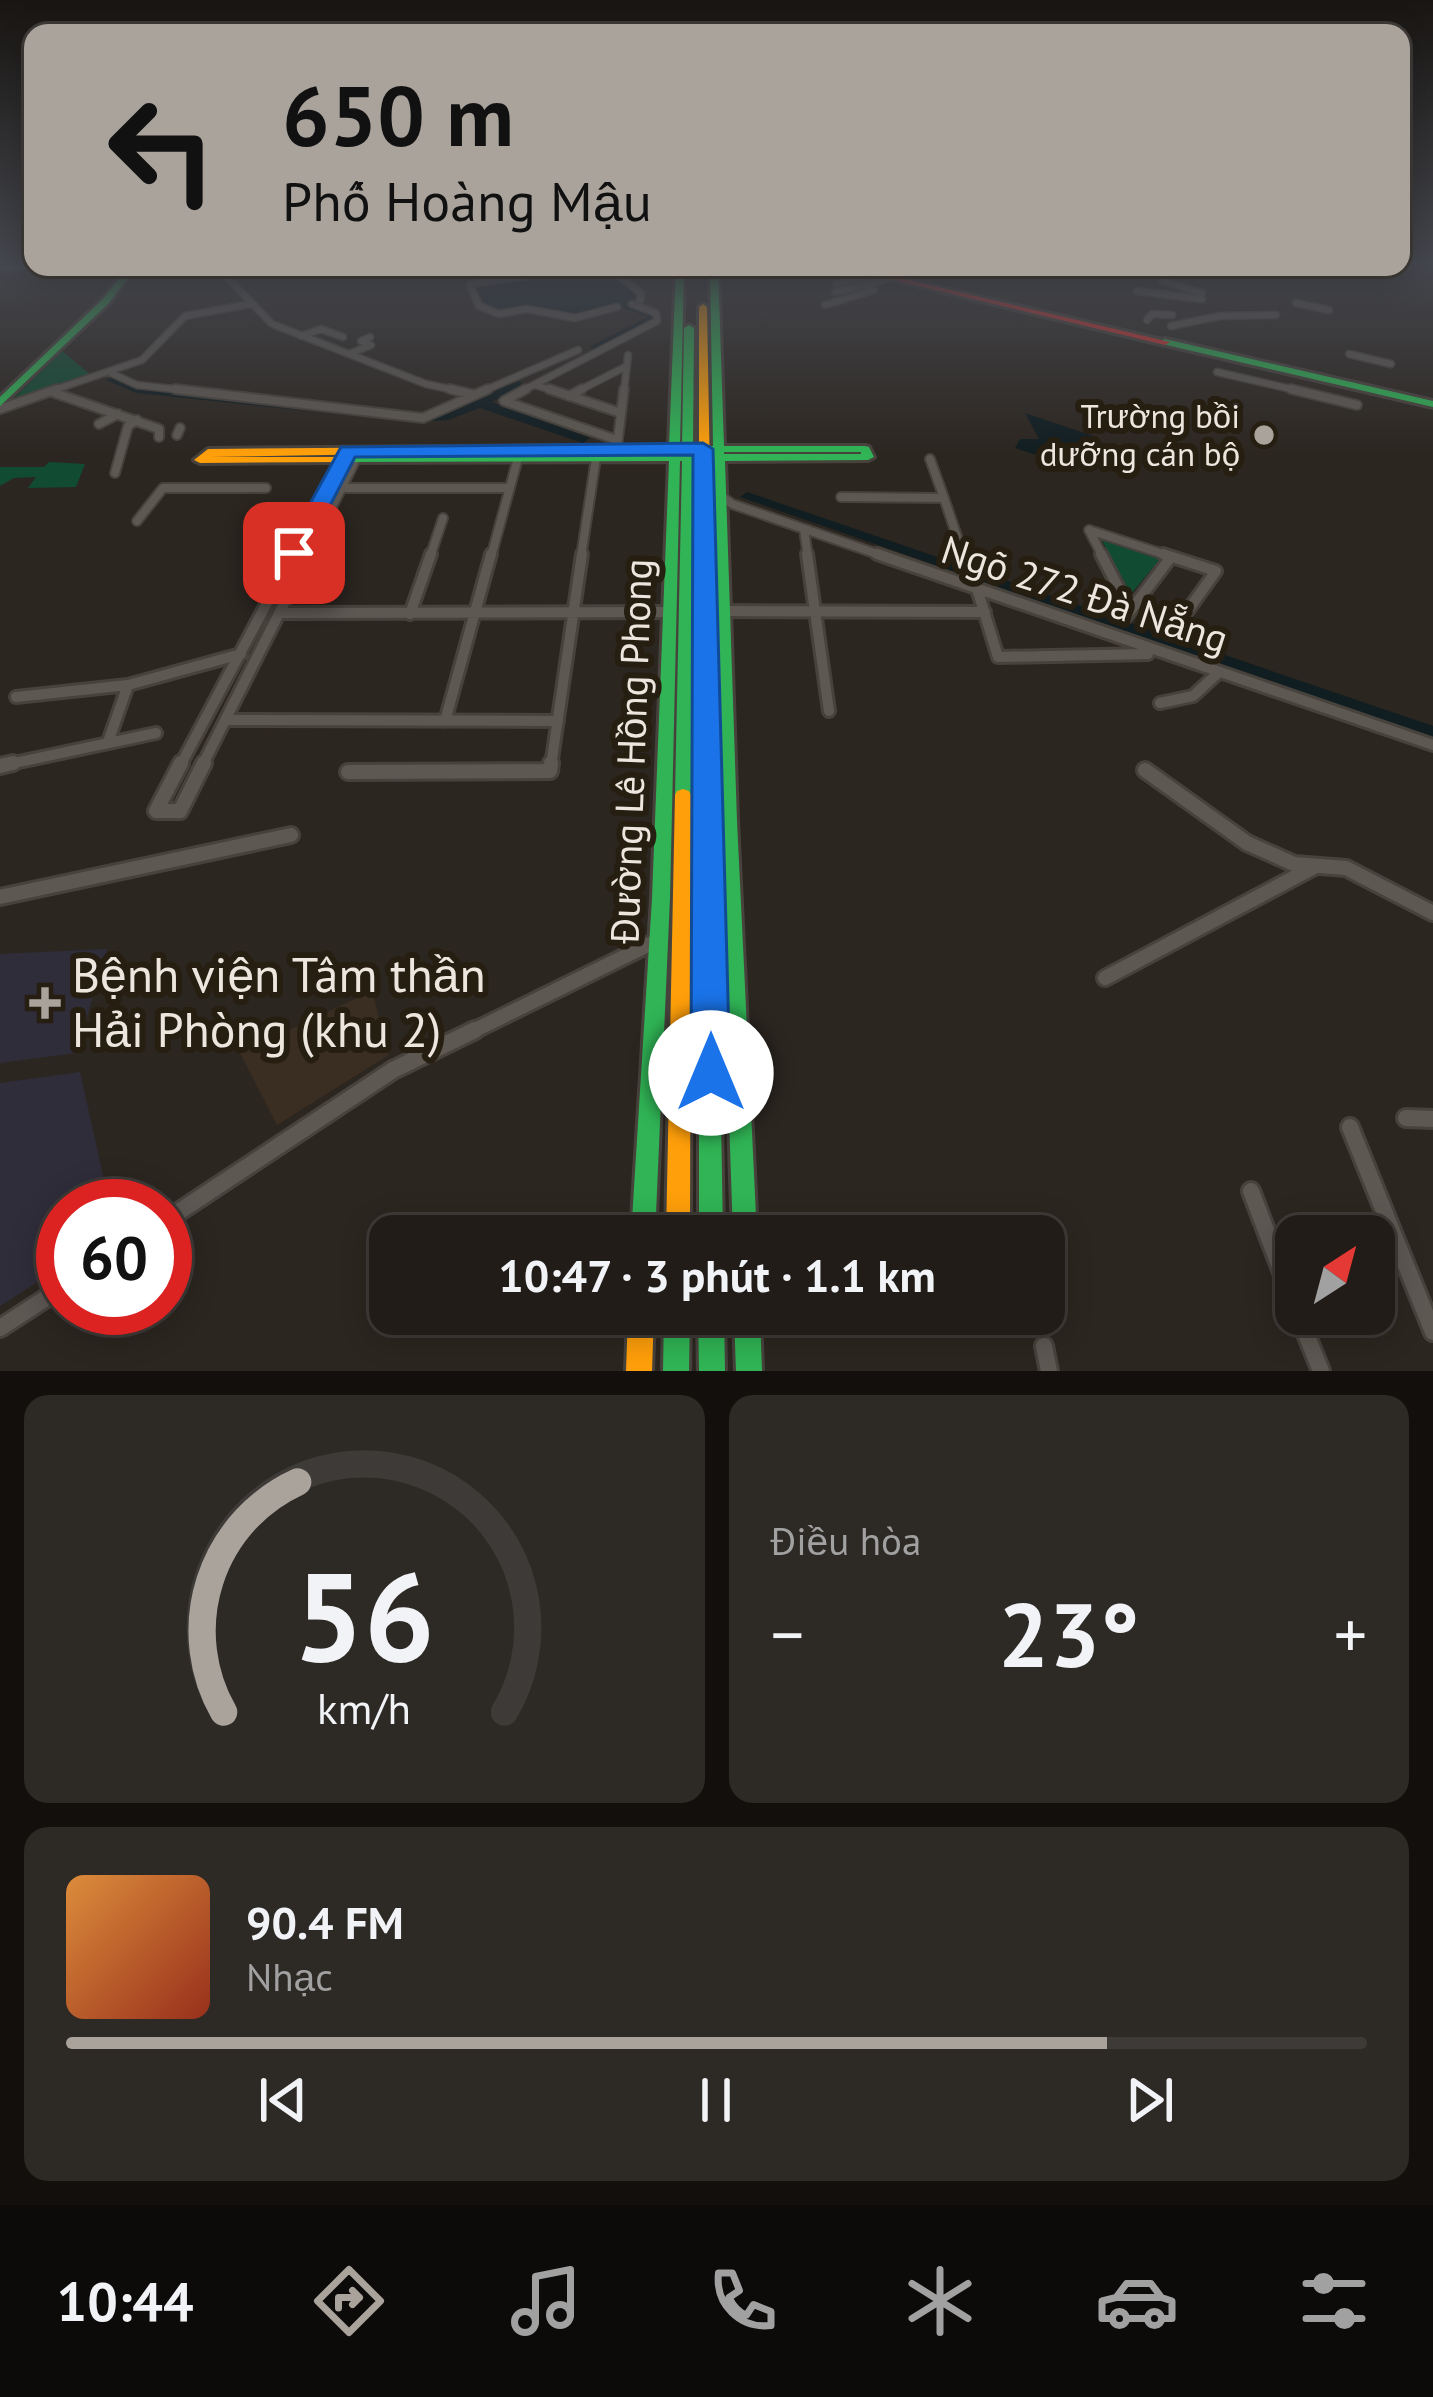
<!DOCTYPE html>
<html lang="vi">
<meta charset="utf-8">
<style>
:root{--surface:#211c18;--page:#2d2925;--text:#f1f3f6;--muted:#a2a1a2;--line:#3e3a37;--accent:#a9a39c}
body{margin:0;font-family:"PT Sans",sans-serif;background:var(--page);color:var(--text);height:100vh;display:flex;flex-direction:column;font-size:45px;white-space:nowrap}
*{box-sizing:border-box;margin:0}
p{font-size:39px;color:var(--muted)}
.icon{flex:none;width:66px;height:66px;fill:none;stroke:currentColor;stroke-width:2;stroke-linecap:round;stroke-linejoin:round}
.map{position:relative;height:1371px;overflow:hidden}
.side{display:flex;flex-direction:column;gap:24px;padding:24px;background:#120f0d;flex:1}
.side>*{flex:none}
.top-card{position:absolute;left:24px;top:24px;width:1386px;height:252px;border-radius:24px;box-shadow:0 6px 30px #0003,0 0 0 3px var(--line);background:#a9a39c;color:#111;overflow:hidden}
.needle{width:78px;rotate:36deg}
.fabs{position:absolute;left:1275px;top:1215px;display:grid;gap:24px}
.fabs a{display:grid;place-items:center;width:120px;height:120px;border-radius:24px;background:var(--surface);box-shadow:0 6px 30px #0003,0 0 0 3px var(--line);font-size:60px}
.speed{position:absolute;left:36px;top:1179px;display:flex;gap:24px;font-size:60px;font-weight:700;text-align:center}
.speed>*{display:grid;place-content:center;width:156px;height:156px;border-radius:50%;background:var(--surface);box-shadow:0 6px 30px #0003,0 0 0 3px var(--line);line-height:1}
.speed .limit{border:18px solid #d22;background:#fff;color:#111}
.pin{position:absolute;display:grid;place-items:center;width:102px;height:102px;color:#fff;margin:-51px;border-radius:24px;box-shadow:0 6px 18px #0006}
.me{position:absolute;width:132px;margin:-66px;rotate:0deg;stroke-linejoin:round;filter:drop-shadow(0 0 9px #0008)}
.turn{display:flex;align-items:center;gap:42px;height:252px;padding:0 60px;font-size:54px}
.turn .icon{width:156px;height:156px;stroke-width:2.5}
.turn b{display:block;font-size:84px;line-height:102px}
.big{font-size:90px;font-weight:700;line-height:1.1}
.side .widget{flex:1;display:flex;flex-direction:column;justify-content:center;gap:18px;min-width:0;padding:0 42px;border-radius:24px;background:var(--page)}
.side .dial{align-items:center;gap:0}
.dial svg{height:312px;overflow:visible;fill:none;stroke:var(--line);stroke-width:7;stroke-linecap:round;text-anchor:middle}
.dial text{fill:var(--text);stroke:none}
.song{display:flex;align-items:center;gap:36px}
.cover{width:144px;height:144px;border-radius:18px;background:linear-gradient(135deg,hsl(30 70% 55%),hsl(10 70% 35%))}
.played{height:12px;border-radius:6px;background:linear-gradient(90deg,var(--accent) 80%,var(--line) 80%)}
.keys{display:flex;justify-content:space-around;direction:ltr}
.heat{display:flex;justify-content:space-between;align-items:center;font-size:66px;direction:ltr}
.side .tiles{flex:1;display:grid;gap:24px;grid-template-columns:1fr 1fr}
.widget:last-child{grid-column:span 2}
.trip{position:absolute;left:369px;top:1215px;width:696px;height:120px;border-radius:24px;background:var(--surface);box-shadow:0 6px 30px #0003,0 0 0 3px var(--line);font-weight:700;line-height:120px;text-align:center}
.tabs{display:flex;height:192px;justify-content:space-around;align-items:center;background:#0d0b0a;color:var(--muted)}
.tabs .icon{width:84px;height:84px}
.tabs .selected{color:var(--accent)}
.tabs b{font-size:54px;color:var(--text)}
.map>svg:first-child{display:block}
</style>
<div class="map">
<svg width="1433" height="1371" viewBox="0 0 1433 1371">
<rect width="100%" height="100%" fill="#2c2620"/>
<path fill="#3a2d21" d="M372,991L389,1055L277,1125L240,1053Z"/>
<path fill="#302d3b" d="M107,949L76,1053L0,1063V954Z
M80,1072L104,1180L84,1191L91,1206H63V1266L0,1306V1083Z"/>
<path fill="#114b32" d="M62,351L91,375L10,402Z
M49,462L85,464L76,487L28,488L36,477L14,478L0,486V467H44Z
M1100,537L1161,558L1131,594Z"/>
<path fill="#101d21" d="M571,270L613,272L639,295L629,303L657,317L598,350L589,347L648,317L619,306L575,317L525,308L499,313L486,307L475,286Z
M114,377L125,382L427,418L519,381L523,384L492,402L590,438L583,443L480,408L448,420L416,422L136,393L106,380Z
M1025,413L1093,436L1067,465L1015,448L1020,439H1039Z
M747,492L1433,726V738L740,497Z"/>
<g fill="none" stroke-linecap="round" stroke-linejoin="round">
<defs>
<path id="street-far4" d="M217,267L272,324L426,384L464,392
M1161,280L1202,293
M836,284L872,274
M1137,291L1202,299
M835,292L892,278
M1296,303L1329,310
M825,305L874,290L866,285
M617,307L575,318L527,309L499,314L479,306L470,284L577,269L611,270L641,293L640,300
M1147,320L1152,314L1172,315
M1171,326L1220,316L1276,315
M301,336L321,329L343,337
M349,354L371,345L361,341L370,337
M1349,354L1391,364
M1217,372L1304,392
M111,373L137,385L201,392
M535,385L558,392
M48,392L142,360L185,316L250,304
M481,392L578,350
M520,392L657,321L656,313L632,304
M576,392L625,367
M624,392L628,355"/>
<path id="street-far3" d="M175,389L423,418L488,389
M450,389L475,395
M526,389L504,401L617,440
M549,389L621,413
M1291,389L1357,405
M55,393L159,429V437
M569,396L582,389
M0,409L57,389
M99,424L118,414
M177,435L180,428
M617,447L624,389
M930,459L944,498
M115,473L128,426L137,420
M341,488H509
M720,495L732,504L886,557
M841,497L944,498L964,557
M137,521L163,488H266
M804,529L808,557
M1089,530L1172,557
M1089,530L1103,557
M291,557L346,454
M307,557L360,451
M430,557L443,518
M491,557L518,458
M581,557L596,458"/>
<path id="street-far2" d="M807,554L829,711
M877,554L1433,745
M963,554L967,564
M1101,554L1130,610
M1163,554L1216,571L1171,634
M978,592L998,657L1148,654
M722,611L985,612
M280,613L668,612
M410,614L431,554
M1125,618L1171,557
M16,697L128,685L241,654
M1160,703L1193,696L1217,674
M226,720L558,721
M445,721L491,554
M108,742L128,685
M0,766L156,733
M180,766L293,554
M202,766L309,554
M551,766L582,554"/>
<path id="street-far1" d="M181,763L156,811H180L204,763
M0,766L13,763
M1145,770L1247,843L1294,864L1346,868L1433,913
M348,772L550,771L551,763
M0,897L291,835
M1105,978L1314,867
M469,1033L656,941"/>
<path id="street" d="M1406,1118L1433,1119
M1350,1127L1433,1332
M1251,1191L1296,1309
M165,1221L393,1070L475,1030
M1298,1314L1321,1371
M0,1328L63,1287
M1044,1346L1049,1371"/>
<path id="fast" d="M33,264V267L36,268L0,270V266Z
M128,267H136L109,303L0,406V397L103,299Z
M676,267H684L680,446H682L684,328L689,325L694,328L693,446H713L710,267H718L724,446H865L869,447L874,457L868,460L725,461L737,821L757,1236H733L719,821L713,461H693L691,795L689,799H677L675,795L682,461H680L670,898L655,1236H631L652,898L669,461L338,462L332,459L338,456L669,454V452H555L549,449L555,446H669ZM724,452H861V454H724Z
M1165,339L1433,401V407L1162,344V340Z
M707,754L715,759L723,1236H699V759Z
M664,1314H690L689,1371H663Z
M698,1314H724L725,1371H699Z
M734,1314H760L762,1371H736Z"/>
<path id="slow" d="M703,304L707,307L715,759L707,764L699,759V307Z
M555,446L559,447V451L210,457H342V461L338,462L200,463L194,460L208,449Z
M683,789L689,791L691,795L690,1236H666L675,795L677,791Z
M628,1314H654L652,1371H626Z"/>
<path id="jam" d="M839,267H853L1170,342L1165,345Z"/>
</defs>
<use href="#street-far4" stroke="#47423c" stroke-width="9"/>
<use href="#street-far3" stroke="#47423c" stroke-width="12"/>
<use href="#street-far2" stroke="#47423c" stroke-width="16"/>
<use href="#street-far1" stroke="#47423c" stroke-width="20"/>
<use href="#street" stroke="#47423c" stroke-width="22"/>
<use href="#fast" stroke="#47423c" stroke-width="6"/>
<use href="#slow" stroke="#47423c" stroke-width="6"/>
<use href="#jam" stroke="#47423c" stroke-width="6"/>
<use href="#street-far4" stroke="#5d5852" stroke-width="6"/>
<use href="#street-far3" stroke="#5d5852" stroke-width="8"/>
<use href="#street-far2" stroke="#5d5852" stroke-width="10"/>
<use href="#street-far1" stroke="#5d5852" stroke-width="14"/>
<use href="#street" stroke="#5d5852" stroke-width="16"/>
<use href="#fast" fill="#30b455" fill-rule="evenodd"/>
<use href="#slow" fill="#ff9f0a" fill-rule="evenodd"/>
<use href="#jam" fill="#e5322d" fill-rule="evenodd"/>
</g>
<linearGradient id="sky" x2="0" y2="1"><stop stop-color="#181512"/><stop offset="0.58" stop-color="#45474e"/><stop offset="1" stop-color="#45474e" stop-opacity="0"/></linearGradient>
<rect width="1433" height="454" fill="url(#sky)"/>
<path fill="#1a73e8" stroke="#114b97" stroke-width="3" d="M703,443L713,449L730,1073L725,1086L711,1091L697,1086L691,1073L693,455L355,457L303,558H286L283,553L341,447Z"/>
<g fill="#a9a39c" stroke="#271e12" stroke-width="4.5">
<circle cx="1264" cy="435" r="12"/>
<path d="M39 985h12v12h12v12h-12v12h-12v-12h-12v-12h12z"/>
</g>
<g text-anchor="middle" stroke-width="12" stroke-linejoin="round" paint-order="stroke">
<g font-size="33" fill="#ece6de" stroke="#271e12" text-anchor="end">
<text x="1240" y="428">Trường bồi<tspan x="1240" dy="38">dưỡng cán bộ</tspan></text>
</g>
<g font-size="39" fill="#ece6de" stroke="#271e12">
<text transform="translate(1085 594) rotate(18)" y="14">Ngõ 272 Đà Nẵng</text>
<text transform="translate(631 751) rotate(-88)" y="14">Đường Lê Hồng Phong</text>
</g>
<g font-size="48" fill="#ece6de" stroke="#271e12" text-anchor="start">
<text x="72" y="992">Bệnh viện Tâm thần<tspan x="72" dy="55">Hải Phòng (khu 2)</tspan></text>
</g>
</g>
</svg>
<div class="fabs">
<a><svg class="needle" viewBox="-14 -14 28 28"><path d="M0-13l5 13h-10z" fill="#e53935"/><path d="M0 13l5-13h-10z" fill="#a2a1a2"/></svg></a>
</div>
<div class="speed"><div class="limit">60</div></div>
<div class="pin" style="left:294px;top:553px;background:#d93025"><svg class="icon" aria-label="arrive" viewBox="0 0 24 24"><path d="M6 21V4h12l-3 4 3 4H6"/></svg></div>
<svg class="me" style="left:711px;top:1073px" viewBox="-20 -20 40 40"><circle r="19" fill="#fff"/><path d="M0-13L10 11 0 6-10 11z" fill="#1a73e8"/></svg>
<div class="trip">10:47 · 3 phút · 1.1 km</div>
<div class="top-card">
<div class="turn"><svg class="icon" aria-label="left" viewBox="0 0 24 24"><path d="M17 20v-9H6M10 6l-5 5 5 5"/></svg><div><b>650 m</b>Phố Hoàng Mậu</div></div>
</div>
</div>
<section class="side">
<div class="tiles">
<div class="widget dial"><svg viewBox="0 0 100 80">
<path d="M14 69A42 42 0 1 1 86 69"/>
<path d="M14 69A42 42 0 0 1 33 10" stroke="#a9a39c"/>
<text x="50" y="56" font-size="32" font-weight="700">56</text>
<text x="50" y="72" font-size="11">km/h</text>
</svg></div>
<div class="widget"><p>Điều hòa</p>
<div class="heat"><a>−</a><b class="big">23°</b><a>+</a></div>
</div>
<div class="widget">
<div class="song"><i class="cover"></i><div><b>90.4 FM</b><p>Nhạc</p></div></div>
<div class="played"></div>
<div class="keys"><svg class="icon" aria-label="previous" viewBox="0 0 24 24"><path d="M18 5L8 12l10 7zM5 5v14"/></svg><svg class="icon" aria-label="pause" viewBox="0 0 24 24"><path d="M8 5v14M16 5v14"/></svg><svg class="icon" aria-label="next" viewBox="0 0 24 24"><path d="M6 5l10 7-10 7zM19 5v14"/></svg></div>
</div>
</div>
</section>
<nav class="tabs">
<b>10:44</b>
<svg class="icon selected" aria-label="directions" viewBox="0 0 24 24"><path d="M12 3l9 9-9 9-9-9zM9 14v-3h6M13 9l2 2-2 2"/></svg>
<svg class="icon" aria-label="music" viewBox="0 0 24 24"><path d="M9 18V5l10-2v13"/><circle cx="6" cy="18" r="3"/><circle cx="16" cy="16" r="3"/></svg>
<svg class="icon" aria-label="phone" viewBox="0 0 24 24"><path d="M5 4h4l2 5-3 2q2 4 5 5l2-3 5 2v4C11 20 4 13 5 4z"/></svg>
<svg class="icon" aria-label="climate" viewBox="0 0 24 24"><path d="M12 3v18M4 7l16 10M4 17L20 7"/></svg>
<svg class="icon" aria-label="car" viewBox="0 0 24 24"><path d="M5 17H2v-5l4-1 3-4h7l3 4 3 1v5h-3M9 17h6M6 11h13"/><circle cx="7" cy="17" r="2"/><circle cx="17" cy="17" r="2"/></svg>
<svg class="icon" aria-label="filters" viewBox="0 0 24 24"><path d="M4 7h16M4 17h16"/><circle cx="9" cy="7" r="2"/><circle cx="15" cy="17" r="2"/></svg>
</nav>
